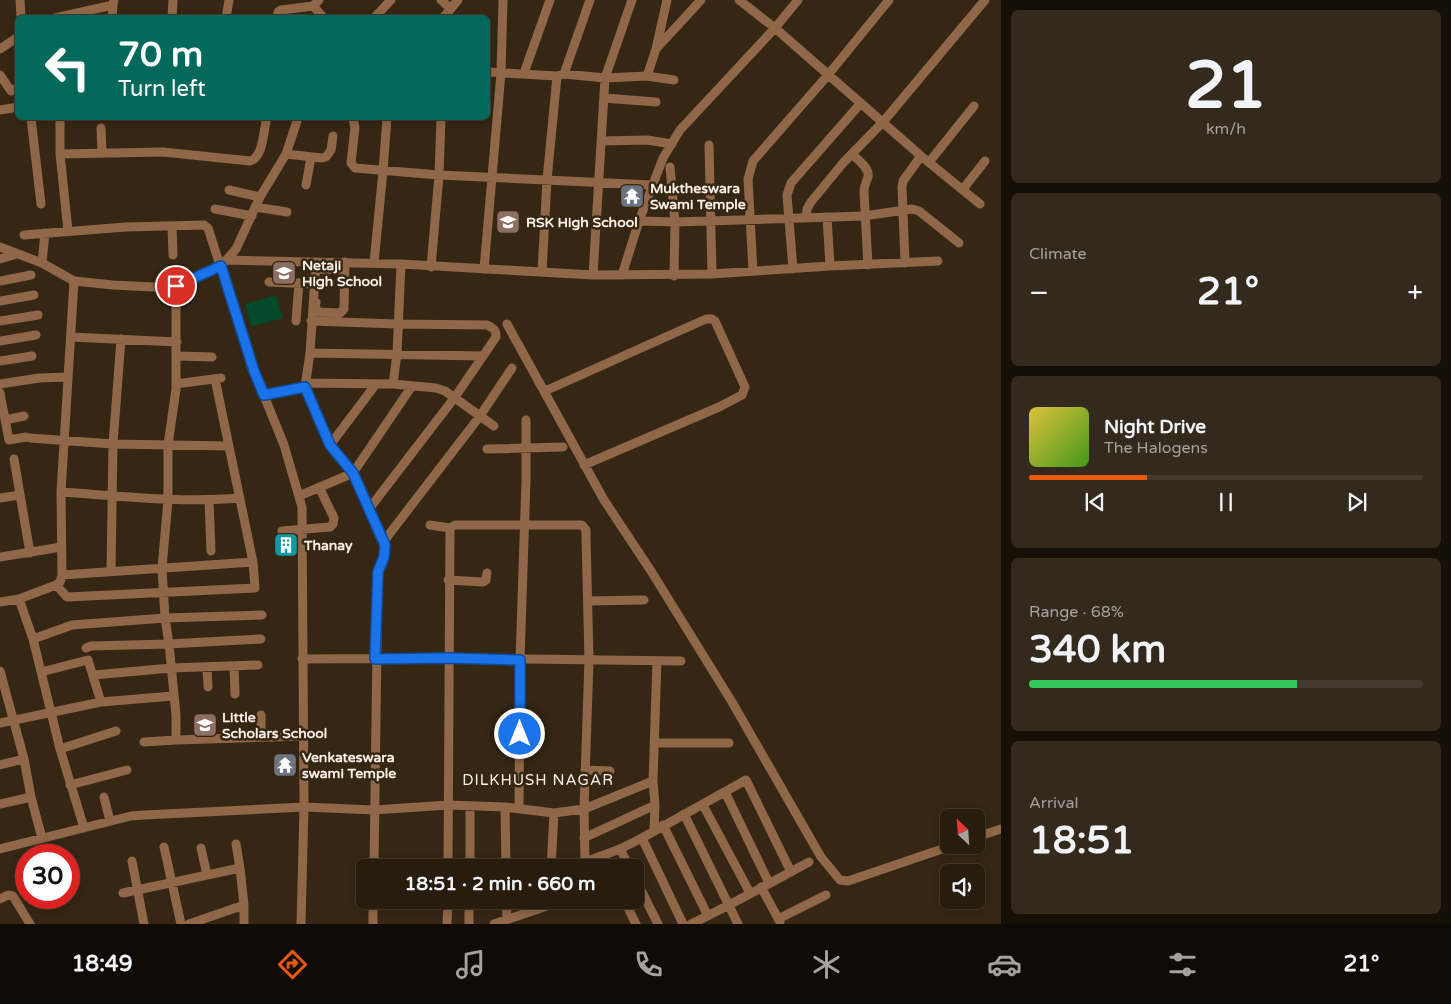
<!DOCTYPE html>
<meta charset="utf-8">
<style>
:root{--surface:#281c0f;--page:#34291d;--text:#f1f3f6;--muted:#a5a19e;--line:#443a2f;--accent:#ea580c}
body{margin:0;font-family:"Varela Round",sans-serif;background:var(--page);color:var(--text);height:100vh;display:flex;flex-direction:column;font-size:19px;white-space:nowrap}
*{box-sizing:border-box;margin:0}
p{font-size:16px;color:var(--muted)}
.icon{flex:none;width:28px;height:28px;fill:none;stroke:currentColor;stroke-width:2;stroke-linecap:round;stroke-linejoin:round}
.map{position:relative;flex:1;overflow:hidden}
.sheet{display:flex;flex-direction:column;gap:10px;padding:10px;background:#160f08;width:450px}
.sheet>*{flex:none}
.top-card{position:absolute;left:15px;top:15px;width:475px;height:105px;border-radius:8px;box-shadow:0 2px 8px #0003,0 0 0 1px var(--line);background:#00695c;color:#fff;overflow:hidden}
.needle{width:32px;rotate:335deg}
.fabs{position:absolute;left:940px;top:809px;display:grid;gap:10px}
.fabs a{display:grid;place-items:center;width:45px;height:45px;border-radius:8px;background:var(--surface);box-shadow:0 2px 8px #0003,0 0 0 1px var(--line);font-size:25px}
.speed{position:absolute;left:15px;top:844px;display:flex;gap:10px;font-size:25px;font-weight:700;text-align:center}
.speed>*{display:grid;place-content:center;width:65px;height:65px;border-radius:50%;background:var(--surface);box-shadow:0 2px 8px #0003,0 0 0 1px var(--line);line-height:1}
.speed .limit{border:8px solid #d22;background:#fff;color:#111}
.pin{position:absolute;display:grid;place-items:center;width:42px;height:42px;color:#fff;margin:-21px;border:2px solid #fff;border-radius:50%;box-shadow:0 1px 5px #0007}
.me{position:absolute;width:55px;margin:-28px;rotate:0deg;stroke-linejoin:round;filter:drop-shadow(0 0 4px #0008)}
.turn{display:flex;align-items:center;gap:18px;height:105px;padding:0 20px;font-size:22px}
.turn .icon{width:65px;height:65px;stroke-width:2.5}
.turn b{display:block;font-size:35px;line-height:42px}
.big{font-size:38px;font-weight:700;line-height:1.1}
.sheet .widget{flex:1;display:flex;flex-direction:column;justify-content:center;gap:8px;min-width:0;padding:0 18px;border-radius:8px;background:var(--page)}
.sheet .dial{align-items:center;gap:0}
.dial b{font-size:65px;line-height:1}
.song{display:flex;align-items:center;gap:15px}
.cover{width:60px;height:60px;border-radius:8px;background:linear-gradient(135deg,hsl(50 70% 55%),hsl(100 70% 35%))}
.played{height:5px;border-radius:2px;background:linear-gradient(90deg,var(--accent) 30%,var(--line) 30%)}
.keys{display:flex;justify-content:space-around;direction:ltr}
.heat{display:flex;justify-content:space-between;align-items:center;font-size:28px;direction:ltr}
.charge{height:8px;border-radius:4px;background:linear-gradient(90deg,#34c759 68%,var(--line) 0)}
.trip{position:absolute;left:356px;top:859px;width:288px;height:50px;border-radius:8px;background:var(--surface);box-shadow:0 2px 8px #0003,0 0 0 1px var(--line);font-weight:700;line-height:50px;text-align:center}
.menu{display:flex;height:80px;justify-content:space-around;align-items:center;background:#100b06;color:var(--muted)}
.menu .icon{width:35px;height:35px}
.menu .selected{color:var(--accent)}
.menu b{font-size:22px;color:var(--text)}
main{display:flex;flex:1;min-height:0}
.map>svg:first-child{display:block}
</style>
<main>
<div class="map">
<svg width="1001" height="924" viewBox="0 0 1001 924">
<rect width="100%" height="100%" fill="#362614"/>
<path fill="#04492a" d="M276,295L283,318L251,327L245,304Z"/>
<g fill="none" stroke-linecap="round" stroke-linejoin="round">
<path stroke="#906748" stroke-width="9" d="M20,0L21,18
M441,0L450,8
M739,0L775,28L921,156L980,204
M313,6L324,18
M55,18L113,5L114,0
M112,18L113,5
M172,18L173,0
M226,18L229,0
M277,18L278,12L281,10L313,6L319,0
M374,18L391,0
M443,18L458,0
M0,49L18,37
M656,49L701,0
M488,72L557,76L564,74L605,78L647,76L656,49L667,0
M524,73L550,0
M564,74L590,0
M0,75L11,91L18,88
M647,76L674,80
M604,98L656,102
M0,110L18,107
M31,118L41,204
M60,118V154L68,231
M353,119L355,127L351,163L355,168L439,175L652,185
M101,128L102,153
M602,141L647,140L672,144
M709,145L712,274
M60,154L163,152L250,161C264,157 263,130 267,118
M286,154L322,158L326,157L331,150L333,136
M852,154C858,160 870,168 868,177C866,182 864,186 864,192L868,265
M930,161L974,106
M670,167L675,222L674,276
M306,185L311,157
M963,189L985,161
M229,190L260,197
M255,207L287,212
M215,209L252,216
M827,217L830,266
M806,218L807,209L811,202L843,163L883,122L985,0
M639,221L675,222L864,216L912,209L919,211L959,243
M172,226L173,255
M24,235L126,227L204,225L208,228L254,371L284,445L302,507L304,807L301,924
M0,247L42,263L74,281L113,285L173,288L186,283L221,266L236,249L260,197L286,154L298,118
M0,259L17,254
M226,260L401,264L593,275L712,274L830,266L938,261
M316,262L310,353L305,387L330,445L353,473L385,545L384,557L378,572L374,868
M42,263L45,233
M374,263L383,171L387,118
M905,263L902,187L903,181L921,156
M431,267L439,175L441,118
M317,269L345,270
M484,269L501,73L503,0
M793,269L787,195L791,183L861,103
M753,271L748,179L753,161L828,75L889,0
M542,272L547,180L557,76
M593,275L605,78L632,0
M622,275L639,221L663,158L680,130L775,28L798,0
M0,281L31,275
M269,282L314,284
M176,286V389L168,445V500L162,568L165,618L169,644L176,715V740
M0,301L34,295
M316,302L315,306L318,312L340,313L344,309L345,262
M0,321L38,315
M296,321L299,283
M311,321L397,324L487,325C493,328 496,329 496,337L455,397L369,509
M507,324L604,500L651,571L732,702L821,857L840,880L848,881L954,845
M71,337L177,342
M0,341L36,335
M310,353L483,356
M177,356L212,357
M0,361L32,356
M215,379L253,562
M306,383L393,384L436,388L445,391L494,426
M0,384L39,378L68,377
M176,384L221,378
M393,384L397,354L401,264
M545,391L706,319H712L715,321L745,387L742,395L719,407L584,465
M0,393L9,440L26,437L30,438L113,444L229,446
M264,395L305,387
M5,420L24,416
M330,445L376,384
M487,449L563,447
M14,459L30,553
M61,492C121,496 180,503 240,498
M299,496L353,473L412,386
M0,498L20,495
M209,500L211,551
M430,525L450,528
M282,531L330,527L333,524L334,518L319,487
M384,541L480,416L512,368
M0,557L61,547
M111,571L113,444L121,339
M62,575L61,492L74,281
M448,580L483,582L486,580L487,573
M19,599L33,639L60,749L84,828
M588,601L644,600
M0,602L19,599L56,585L60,582L62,575L253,562L255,588L67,597L56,585
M33,639L72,625L165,618L262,615
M86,648L91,646L169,644L261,639
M302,659L448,658L681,661
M234,666L235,694
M207,667L208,687
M0,671L24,759L31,797L42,838
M41,672L88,660L101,702
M94,675L171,668L258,665
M0,723L101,702L173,696
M261,737V715
M144,742L176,740L304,736
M654,743H729
M60,749L116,731
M0,765L24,759
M585,770L610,771
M70,785L127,770
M725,792L769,883
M104,797L110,821
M0,804L31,797
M703,805L750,893
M505,807L506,868
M519,809L520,660L526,480V420
M684,814L738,924
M663,825L708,916
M654,830L655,805L653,781L657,661
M976,837L1001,829
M584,838L655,805
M642,838L683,924
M236,844L240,868
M164,847L181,924
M201,848L207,875
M0,849L131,816L144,815L304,807L374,810L448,805L505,807L554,813L584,809L653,781
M620,849L630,868
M132,861L144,924
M448,868L450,528L455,525H582L586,530V536L589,660L584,809L585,862L620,849L642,838L746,780L791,872
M470,868V807
M551,868L554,813
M635,878L658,924
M761,887L780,922
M123,893L240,868L244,905V924
M0,899L8,895L13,896L30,924
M506,900L507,919
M624,900L636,924
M553,904L564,900
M778,919L826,895
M189,924L244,905
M373,924V900
M447,924L448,900
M469,924V900
M494,924L553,904V900
M691,924C731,905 770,883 809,862"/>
</g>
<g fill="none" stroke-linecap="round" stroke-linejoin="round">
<defs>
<path id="route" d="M176,286L221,266L254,371L264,395L305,387L330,445L353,473L385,545L384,557L378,572L375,659L448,658L520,660V734"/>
</defs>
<use href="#route" stroke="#114b97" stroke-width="12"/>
<use href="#route" stroke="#1a73e8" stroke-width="9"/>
</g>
<defs>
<symbol id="temple-square" viewBox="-11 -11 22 22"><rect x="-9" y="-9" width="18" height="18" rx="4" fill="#6b7280" stroke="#362614"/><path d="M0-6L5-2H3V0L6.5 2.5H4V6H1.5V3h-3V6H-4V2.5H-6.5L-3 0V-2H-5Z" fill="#fff"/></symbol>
<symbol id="school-square" viewBox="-11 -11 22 22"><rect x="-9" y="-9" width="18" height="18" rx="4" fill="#8d6e63" stroke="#362614"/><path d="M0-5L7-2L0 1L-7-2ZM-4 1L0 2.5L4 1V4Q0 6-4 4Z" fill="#fff"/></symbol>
<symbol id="building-square" viewBox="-11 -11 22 22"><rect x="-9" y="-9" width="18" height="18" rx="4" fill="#0f9aa8" stroke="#362614"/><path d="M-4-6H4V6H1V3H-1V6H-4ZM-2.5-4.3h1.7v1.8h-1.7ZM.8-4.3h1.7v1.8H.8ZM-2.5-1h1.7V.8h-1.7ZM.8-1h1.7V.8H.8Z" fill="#fff"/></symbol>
</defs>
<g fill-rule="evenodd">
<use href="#temple-square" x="618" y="182" width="28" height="28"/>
<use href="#school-square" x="494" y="208" width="28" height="28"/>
<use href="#school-square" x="270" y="259" width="28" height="28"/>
<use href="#building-square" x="272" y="531" width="28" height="28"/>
<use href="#school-square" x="191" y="711" width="28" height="28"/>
<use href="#temple-square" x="271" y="751" width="28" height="28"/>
</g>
<g text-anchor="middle" stroke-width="5" stroke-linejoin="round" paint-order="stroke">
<g font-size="14" font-weight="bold" fill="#fcf1e6" stroke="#362614" text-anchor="start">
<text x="650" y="193">Muktheswara<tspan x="650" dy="16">Swami Temple</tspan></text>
<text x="526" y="227">RSK High School</text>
<text x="302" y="270">Netaji<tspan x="302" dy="16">High School</tspan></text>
<text x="304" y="550">Thanay</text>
<text x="222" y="722">Little<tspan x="222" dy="16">Scholars School</tspan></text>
<text x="302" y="762">Venkateswara<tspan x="302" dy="16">swami Temple</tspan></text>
</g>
<g font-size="15" letter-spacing="1" fill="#fcf1e6" stroke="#362614">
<text x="538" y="785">DILKHUSH NAGAR</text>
</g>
</g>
</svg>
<div class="fabs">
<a><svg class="needle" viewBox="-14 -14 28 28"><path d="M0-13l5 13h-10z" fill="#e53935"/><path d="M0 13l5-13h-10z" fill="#a5a19e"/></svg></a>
<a><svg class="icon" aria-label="sound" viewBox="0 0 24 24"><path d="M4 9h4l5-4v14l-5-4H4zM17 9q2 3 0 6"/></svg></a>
</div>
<div class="speed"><div class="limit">30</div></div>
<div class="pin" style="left:176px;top:286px;background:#d93025"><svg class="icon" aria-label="arrive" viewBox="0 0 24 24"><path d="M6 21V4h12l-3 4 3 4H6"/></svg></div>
<svg class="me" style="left:520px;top:734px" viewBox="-20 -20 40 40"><circle r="17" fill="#1a73e8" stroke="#fff" stroke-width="3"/><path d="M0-11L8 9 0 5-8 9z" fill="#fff"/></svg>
<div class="trip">18:51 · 2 min · 660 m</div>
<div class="top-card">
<div class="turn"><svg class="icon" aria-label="left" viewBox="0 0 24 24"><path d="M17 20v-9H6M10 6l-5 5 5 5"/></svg><div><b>70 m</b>Turn left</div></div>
</div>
</div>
<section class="sheet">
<div class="widget dial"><b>21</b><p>km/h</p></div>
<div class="widget"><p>Climate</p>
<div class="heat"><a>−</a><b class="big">21°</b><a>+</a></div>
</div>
<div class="widget">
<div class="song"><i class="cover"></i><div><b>Night Drive</b><p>The Halogens</p></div></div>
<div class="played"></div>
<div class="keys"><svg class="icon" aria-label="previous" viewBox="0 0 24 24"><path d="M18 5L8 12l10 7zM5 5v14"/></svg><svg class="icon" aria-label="pause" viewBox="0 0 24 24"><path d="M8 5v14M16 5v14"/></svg><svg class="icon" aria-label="next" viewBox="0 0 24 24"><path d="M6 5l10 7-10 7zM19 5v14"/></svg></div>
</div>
<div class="widget"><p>Range · 68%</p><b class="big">340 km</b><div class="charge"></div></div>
<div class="widget"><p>Arrival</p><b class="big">18:51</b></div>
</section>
</main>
<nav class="menu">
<b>18:49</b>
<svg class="icon selected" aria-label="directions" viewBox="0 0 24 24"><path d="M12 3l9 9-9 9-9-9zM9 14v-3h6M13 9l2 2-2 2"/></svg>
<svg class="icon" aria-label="music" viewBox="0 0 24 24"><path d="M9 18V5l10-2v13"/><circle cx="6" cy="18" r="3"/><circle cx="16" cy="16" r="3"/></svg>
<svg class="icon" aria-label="phone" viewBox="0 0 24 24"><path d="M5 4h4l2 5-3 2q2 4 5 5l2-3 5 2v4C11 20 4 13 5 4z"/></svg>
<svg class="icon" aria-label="climate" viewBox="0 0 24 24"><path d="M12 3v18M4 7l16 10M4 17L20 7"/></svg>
<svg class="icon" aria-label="car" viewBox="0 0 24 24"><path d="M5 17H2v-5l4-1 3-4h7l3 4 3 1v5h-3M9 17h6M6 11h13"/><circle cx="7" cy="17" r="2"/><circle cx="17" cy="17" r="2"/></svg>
<svg class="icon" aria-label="filters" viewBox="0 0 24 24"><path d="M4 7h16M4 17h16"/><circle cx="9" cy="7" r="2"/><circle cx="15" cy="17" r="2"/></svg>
<b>21°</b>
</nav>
